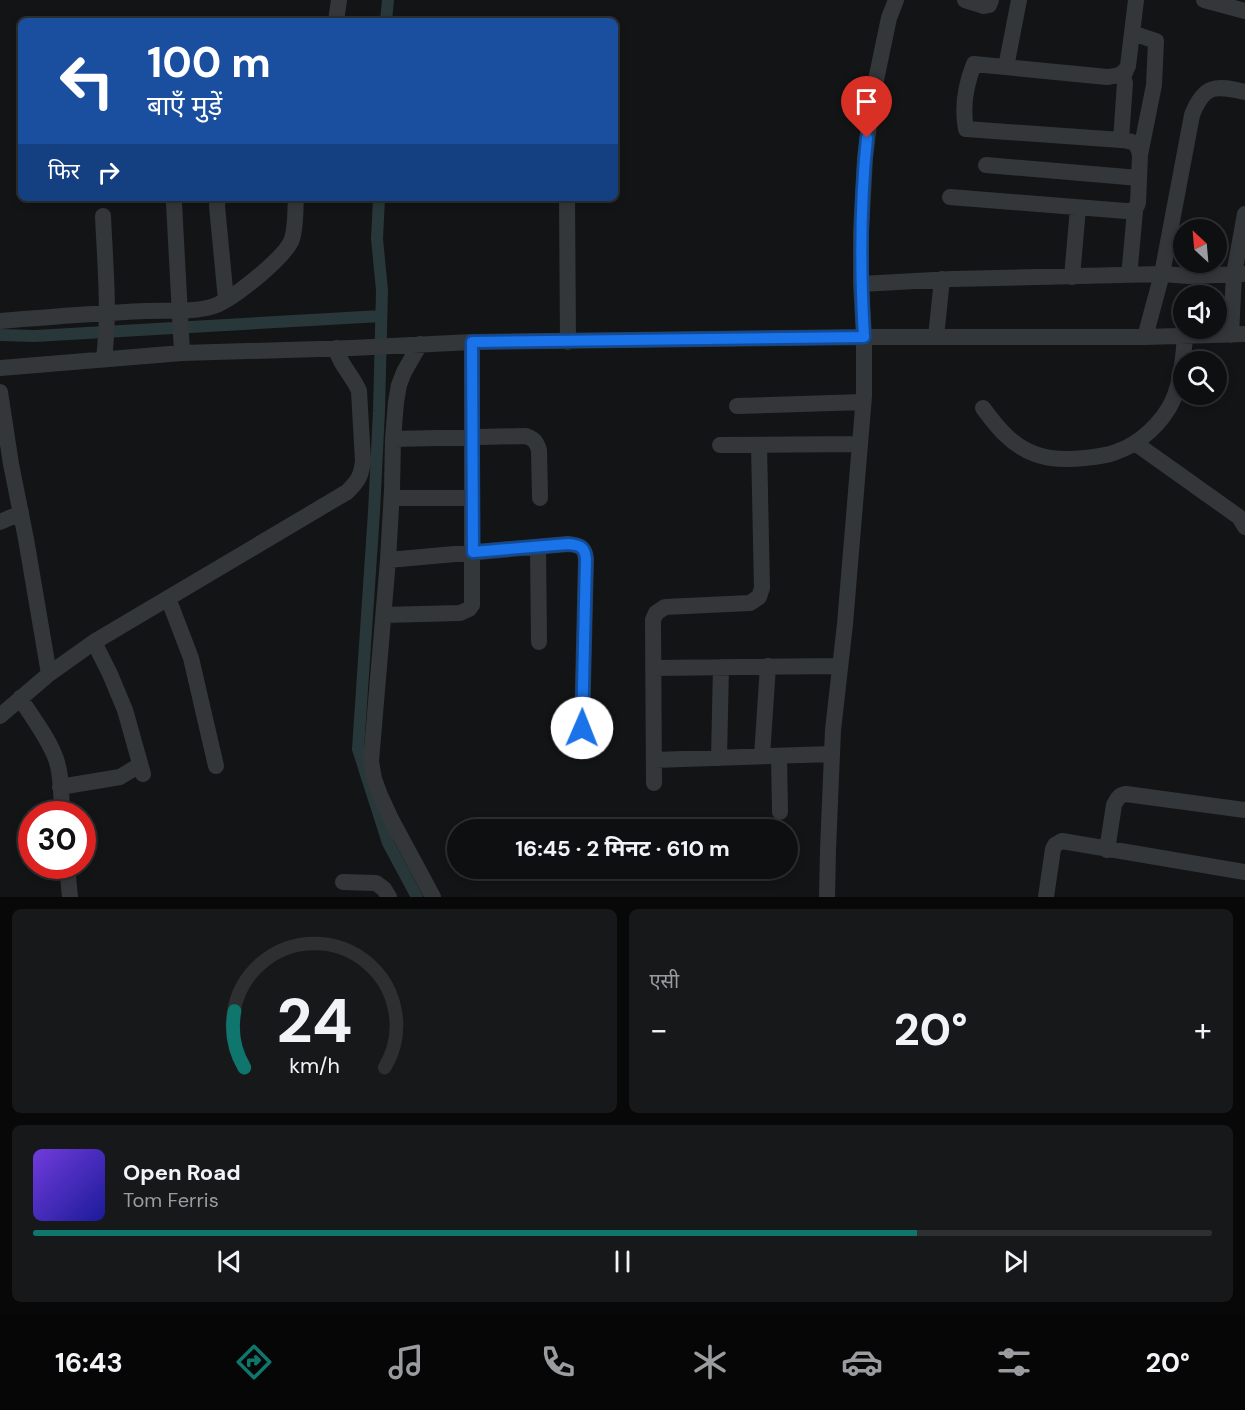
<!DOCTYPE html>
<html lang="hi">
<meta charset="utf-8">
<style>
:root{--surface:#0e0f10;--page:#171819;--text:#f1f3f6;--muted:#9b9c9f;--line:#2e2f30;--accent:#0f766e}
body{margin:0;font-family:"DM Sans","Noto Sans Devanagari",sans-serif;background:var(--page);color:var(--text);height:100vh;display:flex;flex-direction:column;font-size:22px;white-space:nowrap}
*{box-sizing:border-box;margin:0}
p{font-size:20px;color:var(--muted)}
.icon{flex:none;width:33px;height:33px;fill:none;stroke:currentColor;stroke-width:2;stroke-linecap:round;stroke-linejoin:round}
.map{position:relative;height:897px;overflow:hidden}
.panel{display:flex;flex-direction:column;gap:12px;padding:12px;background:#080809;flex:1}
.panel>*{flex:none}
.guide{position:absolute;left:18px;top:18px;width:600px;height:183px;border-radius:9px;box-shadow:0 3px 9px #0003,0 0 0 2px var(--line);background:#1a4fa0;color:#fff;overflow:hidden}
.needle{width:39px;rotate:334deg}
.fabs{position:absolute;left:1173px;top:219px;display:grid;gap:12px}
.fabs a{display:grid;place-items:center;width:54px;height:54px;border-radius:50%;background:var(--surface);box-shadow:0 3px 9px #0003,0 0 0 2px var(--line);font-size:30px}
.speed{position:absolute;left:18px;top:801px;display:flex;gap:12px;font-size:30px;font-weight:700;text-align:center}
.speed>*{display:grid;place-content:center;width:78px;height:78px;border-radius:50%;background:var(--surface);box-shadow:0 3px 9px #0003,0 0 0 2px var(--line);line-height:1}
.speed .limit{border:9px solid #d22;background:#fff;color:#111}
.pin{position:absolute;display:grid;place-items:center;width:51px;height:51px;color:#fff;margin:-62px -26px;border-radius:50% 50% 50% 0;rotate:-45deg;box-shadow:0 0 6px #0007}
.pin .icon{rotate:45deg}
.me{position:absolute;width:66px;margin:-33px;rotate:1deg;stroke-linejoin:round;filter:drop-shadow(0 0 4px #0008)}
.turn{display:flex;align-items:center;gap:21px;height:126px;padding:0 30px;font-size:27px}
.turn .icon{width:78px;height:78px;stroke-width:2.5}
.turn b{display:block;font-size:42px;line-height:51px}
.then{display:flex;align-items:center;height:57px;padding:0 30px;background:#0003;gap:12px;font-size:22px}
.big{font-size:45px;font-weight:700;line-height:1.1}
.panel .widget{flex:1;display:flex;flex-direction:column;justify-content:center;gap:9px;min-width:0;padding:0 21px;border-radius:9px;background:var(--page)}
.panel .dial{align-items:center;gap:0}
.dial svg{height:156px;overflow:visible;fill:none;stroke:var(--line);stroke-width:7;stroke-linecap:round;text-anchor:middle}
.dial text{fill:var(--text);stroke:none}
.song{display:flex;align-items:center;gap:18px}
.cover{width:72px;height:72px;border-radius:9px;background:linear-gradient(135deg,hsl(260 70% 55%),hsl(240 70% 35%))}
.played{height:6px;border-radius:3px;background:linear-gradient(90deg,var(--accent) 75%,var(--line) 75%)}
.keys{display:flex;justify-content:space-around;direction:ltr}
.heat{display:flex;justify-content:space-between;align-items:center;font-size:33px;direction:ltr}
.panel .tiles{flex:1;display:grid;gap:12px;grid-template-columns:1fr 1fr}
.widget:last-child{grid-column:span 2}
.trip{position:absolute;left:447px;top:819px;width:351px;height:60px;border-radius:30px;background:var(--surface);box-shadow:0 3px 9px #0003,0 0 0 2px var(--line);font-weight:700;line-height:60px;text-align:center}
.dock{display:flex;height:96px;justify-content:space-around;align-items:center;background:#060606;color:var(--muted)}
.dock .icon{width:42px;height:42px}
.dock .on{color:var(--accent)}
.dock b{font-size:27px;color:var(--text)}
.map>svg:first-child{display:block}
</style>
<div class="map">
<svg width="1245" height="897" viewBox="0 0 1245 897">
<rect width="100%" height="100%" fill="#131415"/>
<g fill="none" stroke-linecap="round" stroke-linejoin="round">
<path stroke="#28373a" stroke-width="12" d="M386,21L388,0
M379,198L377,239L382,290L379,411L374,512L358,749L388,843L417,897
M0,335L35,336L381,316"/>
<path stroke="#34373a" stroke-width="16" d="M965,0L984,6L989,5L991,0
M1204,0L1245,11
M336,21L339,0
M1132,33L1156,41L1154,85L1140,155
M1006,67L1019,0
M1121,140L1125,83L1123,78L1126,70
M986,165L1139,178
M950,197L1126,211C1132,211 1136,209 1138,203L1140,155C1137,142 1133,141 1121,140L966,129C962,108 966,84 974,64L1107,77C1117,76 1124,75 1128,66L1136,0
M218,198L217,206L226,300
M567,198L568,342
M174,203L182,353
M103,216C105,263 110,312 104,358
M1130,266L1135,211L1134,209
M1072,277L1078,208
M861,284L952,279L1162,274L1189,276L1245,274
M0,321C48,317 97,313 146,311C168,310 192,313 214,306C232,300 286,257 292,239C296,226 295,211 296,198
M1231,335L1234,274L1245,214
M936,337L942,279
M1145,337L1162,274L1192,115C1204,84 1216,85 1245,92
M420,344L404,372L399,385L396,402L393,439L392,490L388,560L371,761L374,779L380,795L391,819L433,897
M0,368L182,353L352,348L472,342L864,337H1145L1245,334
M0,392L11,464L26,539L49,674L0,716
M737,406L863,402
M983,408C997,427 1012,446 1035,454C1051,460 1067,460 1085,458C1095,457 1106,456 1116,452C1140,444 1163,422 1173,400C1182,379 1183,358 1185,337
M393,439L526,436C534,439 536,441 539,450L540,498
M1135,443L1239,517L1245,527
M720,445L860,444
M392,498H472
M0,522L21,513
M538,547L539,642
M388,560L568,544C579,545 585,547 586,559L582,728
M168,598L191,658L216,766
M384,615L460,613L469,609L472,605V342
M94,642L110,674L125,710L143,774
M653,668L840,666
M49,674L94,642L347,492C358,481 361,477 363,461L359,391C353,376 339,364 336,348
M20,698C32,717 48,737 56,759C62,776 61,796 62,814
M762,756L768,666
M779,756L780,812
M719,758L721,667
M654,760L832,754
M654,783L653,620L656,613L665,607L750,603L759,597L762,588L759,445
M60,787L120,777L140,765
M1107,850L1114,805C1117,799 1119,795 1126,794L1245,810
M67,866L70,897
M343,882L376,883L384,889L389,897
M827,897L828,850L833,730L845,624L864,396V337L861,284V232L865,158L872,99L889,18L896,0
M1046,897L1053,849L1055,845L1062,841L1245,872"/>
</g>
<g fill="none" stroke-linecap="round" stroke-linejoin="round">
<defs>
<path id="route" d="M582,728L586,559C585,547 580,545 568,544L473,552L472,342L864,337C860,271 860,204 867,138"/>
</defs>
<use href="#route" stroke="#114b97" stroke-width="15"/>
<use href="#route" stroke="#1a73e8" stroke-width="10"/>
</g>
</svg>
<div class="fabs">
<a><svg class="needle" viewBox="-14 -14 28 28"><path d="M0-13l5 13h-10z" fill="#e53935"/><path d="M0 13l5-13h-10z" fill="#9b9c9f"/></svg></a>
<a><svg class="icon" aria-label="sound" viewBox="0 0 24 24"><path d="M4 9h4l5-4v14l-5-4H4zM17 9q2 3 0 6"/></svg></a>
<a><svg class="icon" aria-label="search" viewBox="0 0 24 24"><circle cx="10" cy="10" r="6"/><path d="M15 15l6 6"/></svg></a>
</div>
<div class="speed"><div class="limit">30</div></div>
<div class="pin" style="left:867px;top:138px;background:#d93025"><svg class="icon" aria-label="arrive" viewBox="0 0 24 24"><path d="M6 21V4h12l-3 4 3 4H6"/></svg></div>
<svg class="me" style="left:582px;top:728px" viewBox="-20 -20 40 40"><circle r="19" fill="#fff"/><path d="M0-13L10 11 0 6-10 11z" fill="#1a73e8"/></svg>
<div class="trip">16:45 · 2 मिनट · 610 m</div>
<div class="guide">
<div class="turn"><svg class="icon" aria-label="left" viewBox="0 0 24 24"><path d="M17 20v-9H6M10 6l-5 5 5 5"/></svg><div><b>100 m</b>बाएँ मुड़ें</div></div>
<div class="then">फिर<svg class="icon" aria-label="right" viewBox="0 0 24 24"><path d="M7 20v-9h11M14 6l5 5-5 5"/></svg></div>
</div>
</div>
<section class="panel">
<div class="tiles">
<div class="widget dial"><svg viewBox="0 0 100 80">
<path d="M14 69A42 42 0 1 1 86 69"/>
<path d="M14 69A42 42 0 0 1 9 40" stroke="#0f766e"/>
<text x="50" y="56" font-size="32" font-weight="700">24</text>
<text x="50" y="72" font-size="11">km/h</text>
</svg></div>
<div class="widget"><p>एसी</p>
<div class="heat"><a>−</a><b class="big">20°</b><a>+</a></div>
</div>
<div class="widget">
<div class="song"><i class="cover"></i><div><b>Open Road</b><p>Tom Ferris</p></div></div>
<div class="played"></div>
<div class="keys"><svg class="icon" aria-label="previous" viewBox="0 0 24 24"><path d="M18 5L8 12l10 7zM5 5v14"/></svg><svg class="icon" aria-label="pause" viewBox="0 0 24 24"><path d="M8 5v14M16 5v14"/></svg><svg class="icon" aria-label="next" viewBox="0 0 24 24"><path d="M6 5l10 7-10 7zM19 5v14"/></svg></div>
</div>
</div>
</section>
<nav class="dock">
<b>16:43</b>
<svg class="icon on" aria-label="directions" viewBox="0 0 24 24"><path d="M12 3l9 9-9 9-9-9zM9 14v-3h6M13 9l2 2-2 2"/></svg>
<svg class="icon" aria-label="music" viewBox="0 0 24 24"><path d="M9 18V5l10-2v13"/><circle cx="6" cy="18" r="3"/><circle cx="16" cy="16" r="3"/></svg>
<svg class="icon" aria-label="phone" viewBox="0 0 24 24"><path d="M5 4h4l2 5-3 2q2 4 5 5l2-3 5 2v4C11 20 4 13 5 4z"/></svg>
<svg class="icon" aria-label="climate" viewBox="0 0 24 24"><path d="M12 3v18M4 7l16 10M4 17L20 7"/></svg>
<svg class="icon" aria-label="car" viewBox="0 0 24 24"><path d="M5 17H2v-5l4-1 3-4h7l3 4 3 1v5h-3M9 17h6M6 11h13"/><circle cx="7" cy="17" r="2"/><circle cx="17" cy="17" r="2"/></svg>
<svg class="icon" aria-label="filters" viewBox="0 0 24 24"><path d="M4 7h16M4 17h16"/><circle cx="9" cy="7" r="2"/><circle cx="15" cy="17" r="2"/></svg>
<b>20°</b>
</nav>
